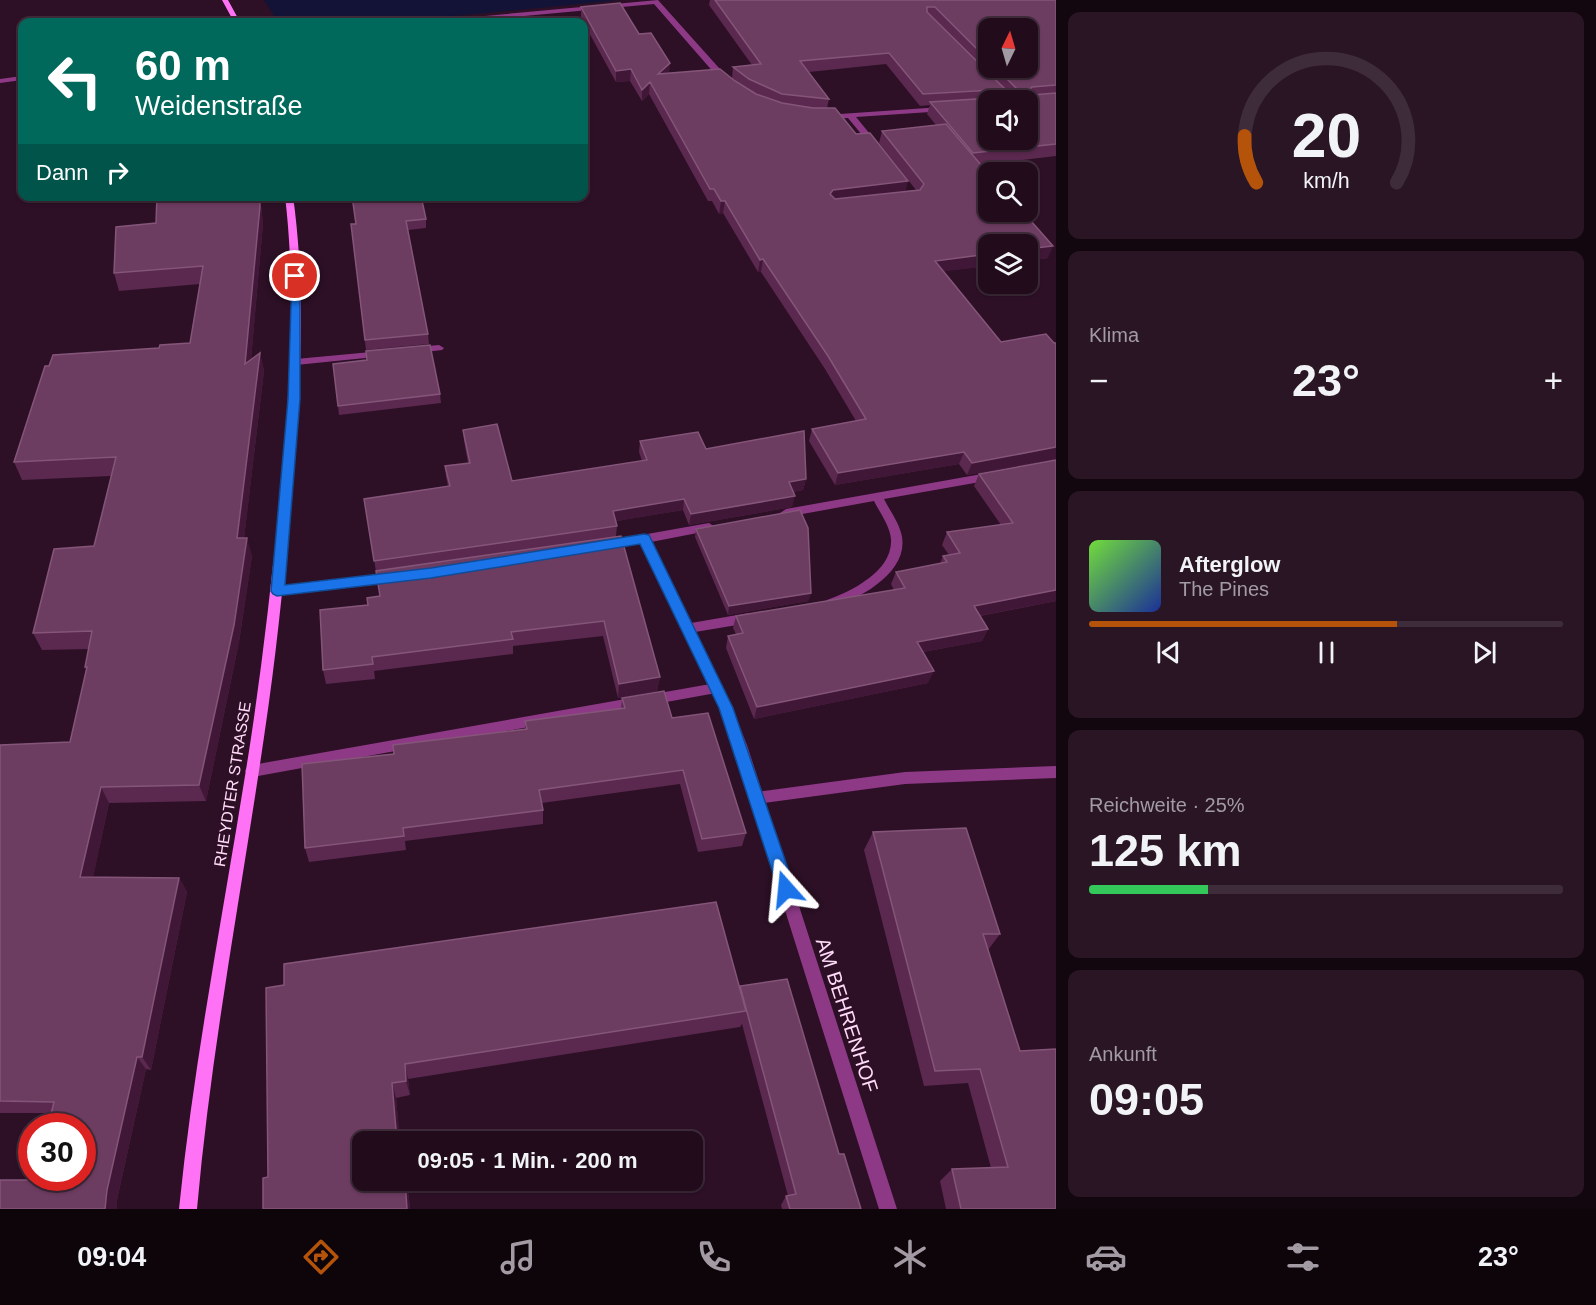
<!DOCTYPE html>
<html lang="de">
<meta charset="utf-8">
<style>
:root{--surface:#220c1c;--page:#2a1525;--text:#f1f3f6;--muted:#a29ba3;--line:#3f2c3b;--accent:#b45309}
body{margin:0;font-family:Helvetica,sans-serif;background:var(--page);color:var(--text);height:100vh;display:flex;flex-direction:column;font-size:22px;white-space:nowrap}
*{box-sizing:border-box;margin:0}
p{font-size:20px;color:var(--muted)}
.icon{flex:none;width:33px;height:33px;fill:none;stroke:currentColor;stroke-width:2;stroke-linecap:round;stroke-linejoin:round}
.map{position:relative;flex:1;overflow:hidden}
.drawer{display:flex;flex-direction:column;gap:12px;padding:12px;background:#13070f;width:540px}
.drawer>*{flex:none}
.guide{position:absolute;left:18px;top:18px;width:570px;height:183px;border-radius:12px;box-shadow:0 2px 4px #0004,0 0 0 2px var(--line);background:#00695c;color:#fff;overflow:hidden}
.needle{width:39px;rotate:5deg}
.fabs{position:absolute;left:978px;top:18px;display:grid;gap:12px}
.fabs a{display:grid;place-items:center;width:60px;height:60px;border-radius:12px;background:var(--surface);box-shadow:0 2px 4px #0004,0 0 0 2px var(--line);font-size:30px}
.speed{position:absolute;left:18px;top:1113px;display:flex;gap:12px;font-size:30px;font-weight:700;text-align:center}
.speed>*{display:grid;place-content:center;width:78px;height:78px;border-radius:50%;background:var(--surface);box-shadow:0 2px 4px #0004,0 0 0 2px var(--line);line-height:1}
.speed .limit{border:9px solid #d22;background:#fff;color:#111}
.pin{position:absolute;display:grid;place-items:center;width:51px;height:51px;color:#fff;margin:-26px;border:3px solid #fff;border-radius:50%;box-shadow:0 2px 6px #0007}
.me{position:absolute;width:66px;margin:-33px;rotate:342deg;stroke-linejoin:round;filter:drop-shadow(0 0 4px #0008)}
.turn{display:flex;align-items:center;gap:21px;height:126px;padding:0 18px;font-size:27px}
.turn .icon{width:78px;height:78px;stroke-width:2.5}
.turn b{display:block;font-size:42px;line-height:51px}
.then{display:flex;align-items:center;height:57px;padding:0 18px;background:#0003;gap:12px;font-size:22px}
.big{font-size:45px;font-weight:800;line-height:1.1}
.drawer .card{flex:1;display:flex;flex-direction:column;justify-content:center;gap:9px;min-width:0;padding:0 21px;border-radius:12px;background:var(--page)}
.drawer .dial{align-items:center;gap:0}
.dial svg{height:156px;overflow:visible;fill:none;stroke:var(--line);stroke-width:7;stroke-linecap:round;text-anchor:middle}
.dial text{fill:var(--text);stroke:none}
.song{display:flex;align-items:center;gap:18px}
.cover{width:72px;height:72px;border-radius:9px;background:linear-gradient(135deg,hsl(100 70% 55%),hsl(230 70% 35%))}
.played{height:6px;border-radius:3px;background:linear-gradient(90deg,var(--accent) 65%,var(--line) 65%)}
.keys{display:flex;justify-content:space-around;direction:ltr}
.heat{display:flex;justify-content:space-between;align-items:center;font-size:33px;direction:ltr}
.charge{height:9px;border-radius:4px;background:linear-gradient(90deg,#34c759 25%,var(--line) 0)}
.trip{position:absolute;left:352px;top:1131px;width:351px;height:60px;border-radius:12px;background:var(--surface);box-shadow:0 2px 4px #0004,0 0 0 2px var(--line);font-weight:800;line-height:60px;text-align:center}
.menu{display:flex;height:96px;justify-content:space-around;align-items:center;background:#0e050b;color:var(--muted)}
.menu .icon{width:42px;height:42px}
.menu .active{color:var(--accent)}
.menu b{font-size:27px;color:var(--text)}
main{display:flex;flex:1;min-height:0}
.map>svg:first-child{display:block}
</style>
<main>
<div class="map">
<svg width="1056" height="1209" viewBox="0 0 1056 1209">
<rect width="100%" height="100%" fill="#2d1026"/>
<path fill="#131337" d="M264,0H621L393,22H365L364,18L340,20L341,22H278Z"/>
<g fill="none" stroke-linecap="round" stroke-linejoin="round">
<path fill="#8e3986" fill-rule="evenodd" d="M439,345L444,348L442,350L417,353L412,350L417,347Z
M382,351L385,352V356L296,365L291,362L296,359Z
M716,683L720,684L722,688L720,692L716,693L252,777L247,775L245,771L247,767L252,765Z
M1056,766V778L905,784L757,804L752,802L750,798L752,794L757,792L905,772Z"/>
<path fill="#8e3986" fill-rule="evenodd" d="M658,0L728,78V82H722L654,4L458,22H438L441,20Z
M22,76V80L0,83V79Z
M942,107L946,109L945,111L856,117L879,145L875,147H872L848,118L825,119L821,117L825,115Z
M993,472L998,476L997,479L884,499C890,511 900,524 902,537C908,573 859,599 831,608L827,606L825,603L827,600C852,591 893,571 891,539C890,526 880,513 874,501L786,517L780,513L786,509Z
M709,523L715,527L713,530L651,542L691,623L749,613L753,615L755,618L753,621L749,623L695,632L732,708L747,745L897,1209H879L733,745L720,708L640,543L608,549L602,545L608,541Z
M392,574L398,578L392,582L277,596L271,591L277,586Z"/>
<path fill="#ff72f5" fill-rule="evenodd" d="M222,0H228L240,22H234Z
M285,196H293C307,297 300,397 291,498C284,578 276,658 264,737C241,895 211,1050 197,1209H179C195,1050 227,895 251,738C263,658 272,578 280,498C289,397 297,297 285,196Z"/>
</g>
<path fill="#5b284f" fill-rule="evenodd" d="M710,0H1056V156L981,165L1048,258L1028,261V244H988V266L943,271L1001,342L1056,343V459L967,475L959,464L835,485L809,441L812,429L856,421L825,369L761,272H758L723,213L719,214L712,201H708L649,94L642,101L630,81L616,82L581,18V7L639,34L669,73L732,78L733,67L752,65L709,5ZM988,28L1028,68H988ZM886,64L920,106L930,105L927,114L936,125L882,131L879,143L916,190L905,191L856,134L827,108L829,99L809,72Z
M157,196H260L263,224L251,359L260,353L264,371L244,538L252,556L239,642L206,801L109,803L93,877L179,878L187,892L151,1070L146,1069L117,1200L34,1180L51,1113H0V745L70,742L87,671L85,667L89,649L42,650L33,633L94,546L111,476L22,480L14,462L49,366L190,343L200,284L119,291L114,273L156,223Z
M426,219V228L408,230L428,334L429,344L366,350L351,224Z
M440,394L441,403L339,415L338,406Z
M463,430L512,481L642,461L639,452L640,441L706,449L806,479L803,490L793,492L792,507L689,525L683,510L616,521L617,526L616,536L660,677L657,691L618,698L603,636L513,646V654L374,671L375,679L326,684L323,670L368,605L380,596L364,499L448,486L446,477L445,466L468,463L464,441Z
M1056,460V601L980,616L988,629L982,641L923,652L928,683L754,719L726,648L728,636L736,634L733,628L736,616L894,590L891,584L896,572L940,564L943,556L949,555L942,545L947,532L1001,525L974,486L979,474Z
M696,529L811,593L808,601L728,615L695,537Z
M622,698L672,718L746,833L742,846L698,852L680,784L542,803L543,810V824L405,841L406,850L309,862L305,848L394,754L525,729V721L621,709Z
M873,832L1000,934L988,950L1056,1209H946L940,1181L952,1169L991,1168L968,1083L924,1086L864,850Z
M740,986L839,1154L861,1209H782L781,1205L786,1196H788L742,1024L740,1027L408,1079L410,1095L396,1098L400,1142H363V1180H407L410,1209L268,1177L266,988Z"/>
<path fill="#411737" d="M670,63L669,74H658Z
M631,69L630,81L616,82V71Z
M650,82L649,94L642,101V90Z
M908,181L905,193L828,207L830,194L833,190Z
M259,196H260L263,224L249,382L245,364Z
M721,201H725L723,213L719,214Z
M1053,246L1048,258L1028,261V249Z
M988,254V266L931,273L935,261Z
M763,259L761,272H758L760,260Z
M260,353L264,371L242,556L237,538Z
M1056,447V459L967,475L972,463Z
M964,452L959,464L835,485L838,473Z
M806,479L803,490L787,493L789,482Z
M795,496L792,507L689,525L691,514Z
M684,499L683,510L612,522L613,511Z
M247,538L252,556L239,642L206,801L199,785Z
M1056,590V601L968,618L974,606Z
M811,593L808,601L728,615L729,606Z
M988,629L982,641L912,654L917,642Z
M934,671L928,683L754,719L757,707Z
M660,677L657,691L618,698L619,684Z
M101,787L109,803L90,892L80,877Z
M179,878L187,892L151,1070L142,1057Z
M137,1057L146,1069L117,1200V1209H105L107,1190Z
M405,1064L408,1079L410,1095L406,1081Z
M392,1083L396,1098L400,1142H397Z
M405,1180H407L410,1209H407Z"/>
<path fill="#6d3c61" stroke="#845579" stroke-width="1.5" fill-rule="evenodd" d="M715,0H1056V85L1032,87L1030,89L1032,95L1056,93V144L973,153L930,102L992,98L993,90L923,94L889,53L800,61L829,99L782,94L749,79L733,67L761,64ZM927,7H935L988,60V28H1028V68H996L1016,88L1014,90L1005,89L927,12ZM988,100H1028V140H988Z
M620,3L639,34L651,33L670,63L658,74L720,69L735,81L756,94L782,103L813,108H835L856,134L870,133L908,181L833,190L830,194L835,199L920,190L924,184L882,131L946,124L988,173V212H1023L1053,246L1028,249V244H988V254L935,261L1001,342L1046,334L1054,343H1056V447L972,463L964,452L838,473L812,429L866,419L828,356L763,259L760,260L725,201H721L714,189H710L650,82L642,90L631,69L616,71L581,7Z
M157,196H259L260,206L245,364L260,353L237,538H247L234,625L199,785L101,787L80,877L179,878L142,1057H137L107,1190L105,1209H0V1180H34L35,1178H82V1126H48L54,1102L0,1101V745L70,742L87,667H85L92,631L33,633L54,549L94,546L116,457L14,462L45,366H49L53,355L159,348L160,345L190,343L203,266L114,273L116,227L156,223Z
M352,196H421L426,219L406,221L428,334L365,340L351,224H356Z
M430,345L440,394L338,406L333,364L367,360L366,351Z
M497,424L512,481L647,460L640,441L698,432L706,449L804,431L806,479L789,482L795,496L691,514L684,499L613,511L617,526L374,561L364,499L450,486L445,466L470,463L463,430Z
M1056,460V590L974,606L988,629L917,642L934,671L757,707L728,636L743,633L736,616L905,588L896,572L947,562L943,556L960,553L947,532L1013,523L979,474Z
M800,510L808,528L811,593L729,606L696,529Z
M621,536L660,677L619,684L604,621L511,632L513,639L372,657L373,664L323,670L320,610L368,605L367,598L380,596L376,571Z
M664,691L672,718L708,713L746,833L702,839L683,770L539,790L543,810L403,828L404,836L305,848L302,764L394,754L393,745L527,729L525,721L625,708L622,698Z
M966,828L1000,934H983L1020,1051L1056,1049V1209H961L952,1169L1008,1167L980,1069L935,1071L873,832Z
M716,902L746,1011L405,1064L406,1081L392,1083L397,1142H363V1180H405L407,1209H263V1178L268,1177L266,988L284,985V964Z
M787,979L839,1154H844L861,1209H790L786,1196L796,1194L740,986Z"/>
<path fill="#1a73e8" stroke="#114b97" stroke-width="1.5" d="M292,273L300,276V399L285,585L431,568L644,534L649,535L733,708L795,889L792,894L786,897L781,894L778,889L719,708L640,544L431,578L277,596L273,594L271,591L288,399Z"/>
<g text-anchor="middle" stroke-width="6" stroke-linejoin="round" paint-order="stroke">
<g font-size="16" fill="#ffdbf9" stroke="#2d1026">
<text transform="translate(232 784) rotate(-81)" y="6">RHEYDTER STRASSE</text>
</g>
<g font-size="20" fill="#ffdbf9" stroke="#2d1026">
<text transform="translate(847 1015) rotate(72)" y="7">AM BEHRENHOF</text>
</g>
</g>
</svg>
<div class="fabs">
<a><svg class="needle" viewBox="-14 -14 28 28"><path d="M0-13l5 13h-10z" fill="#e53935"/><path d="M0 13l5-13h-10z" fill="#a29ba3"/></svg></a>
<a><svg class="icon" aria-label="sound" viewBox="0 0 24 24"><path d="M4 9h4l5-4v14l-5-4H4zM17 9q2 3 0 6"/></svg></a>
<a><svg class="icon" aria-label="search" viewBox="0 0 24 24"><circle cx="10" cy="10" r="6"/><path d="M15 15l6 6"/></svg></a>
<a><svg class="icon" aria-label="layers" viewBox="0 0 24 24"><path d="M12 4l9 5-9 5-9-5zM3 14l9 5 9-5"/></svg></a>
</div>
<div class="speed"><div class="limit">30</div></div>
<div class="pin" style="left:295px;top:276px;background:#d93025"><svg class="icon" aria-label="arrive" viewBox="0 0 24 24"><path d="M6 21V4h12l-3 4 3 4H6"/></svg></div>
<svg class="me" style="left:786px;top:889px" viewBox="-20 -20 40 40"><path d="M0-17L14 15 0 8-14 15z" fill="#1a73e8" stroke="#fff" stroke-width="4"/></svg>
<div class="trip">09:05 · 1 Min. · 200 m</div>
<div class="guide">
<div class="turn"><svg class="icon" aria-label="left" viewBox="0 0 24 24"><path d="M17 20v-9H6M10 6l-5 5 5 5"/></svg><div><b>60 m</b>Weidenstraße</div></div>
<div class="then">Dann<svg class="icon" aria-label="right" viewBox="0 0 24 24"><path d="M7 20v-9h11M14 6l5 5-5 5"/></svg></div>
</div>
</div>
<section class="drawer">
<div class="card dial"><svg viewBox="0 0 100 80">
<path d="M14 69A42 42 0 1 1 86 69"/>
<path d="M14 69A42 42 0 0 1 8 45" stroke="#b45309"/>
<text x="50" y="56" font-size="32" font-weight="700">20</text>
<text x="50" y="72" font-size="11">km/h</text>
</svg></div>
<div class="card"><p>Klima</p>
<div class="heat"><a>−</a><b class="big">23°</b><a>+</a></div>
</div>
<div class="card">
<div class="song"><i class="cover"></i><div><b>Afterglow</b><p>The Pines</p></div></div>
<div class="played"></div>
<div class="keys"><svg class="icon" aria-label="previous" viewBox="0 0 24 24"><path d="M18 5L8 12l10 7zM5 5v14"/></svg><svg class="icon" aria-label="pause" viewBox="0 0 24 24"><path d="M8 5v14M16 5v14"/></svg><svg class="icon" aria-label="next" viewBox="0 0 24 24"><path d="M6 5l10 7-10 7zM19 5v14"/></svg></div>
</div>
<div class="card"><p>Reichweite · 25%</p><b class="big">125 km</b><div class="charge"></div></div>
<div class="card"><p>Ankunft</p><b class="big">09:05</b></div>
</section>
</main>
<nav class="menu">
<b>09:04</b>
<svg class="icon active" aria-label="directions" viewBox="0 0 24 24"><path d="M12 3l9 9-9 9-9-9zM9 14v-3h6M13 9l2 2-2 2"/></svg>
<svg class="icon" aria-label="music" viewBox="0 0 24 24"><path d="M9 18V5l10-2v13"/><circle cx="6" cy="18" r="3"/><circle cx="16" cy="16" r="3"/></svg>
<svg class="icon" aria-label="phone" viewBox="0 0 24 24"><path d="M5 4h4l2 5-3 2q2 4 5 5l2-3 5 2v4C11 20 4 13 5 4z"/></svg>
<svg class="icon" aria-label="climate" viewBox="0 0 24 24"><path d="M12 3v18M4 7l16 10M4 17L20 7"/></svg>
<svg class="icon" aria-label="car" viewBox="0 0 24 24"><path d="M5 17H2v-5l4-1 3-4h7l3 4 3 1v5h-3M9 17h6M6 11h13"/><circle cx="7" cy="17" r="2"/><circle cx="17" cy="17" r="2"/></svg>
<svg class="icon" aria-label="filters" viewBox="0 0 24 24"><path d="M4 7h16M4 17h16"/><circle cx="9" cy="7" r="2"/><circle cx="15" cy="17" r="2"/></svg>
<b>23°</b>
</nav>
